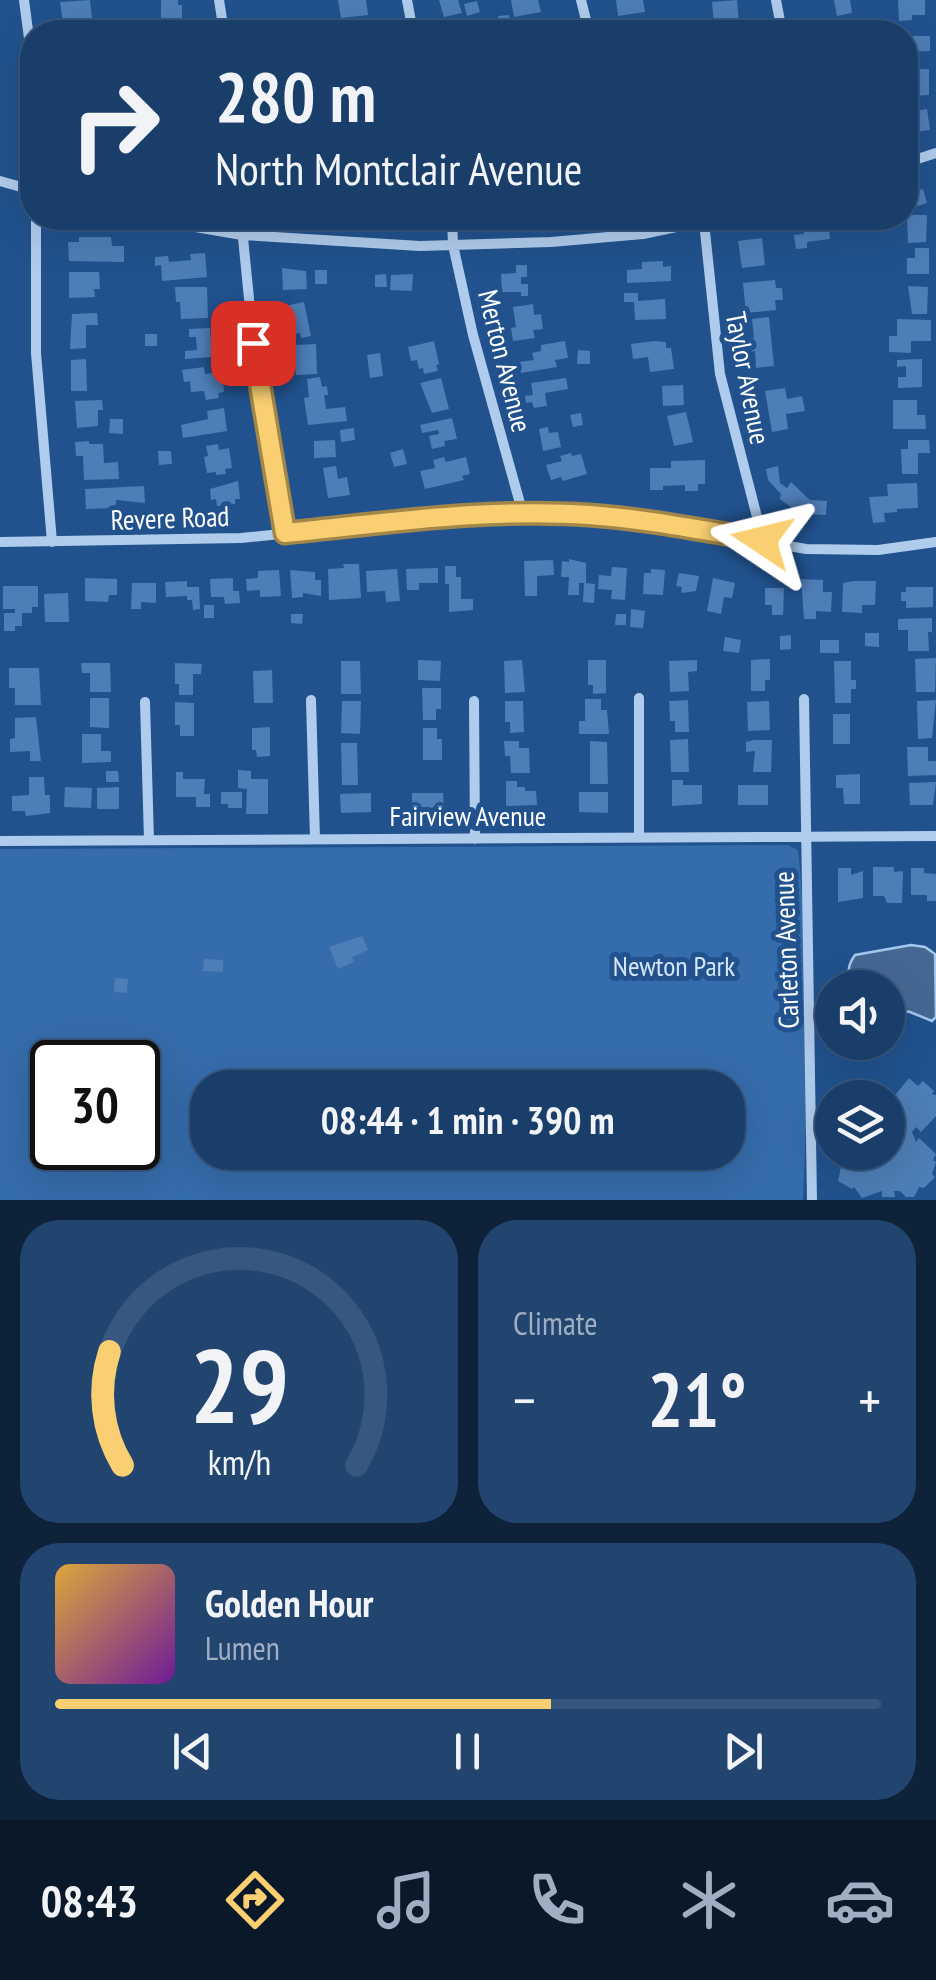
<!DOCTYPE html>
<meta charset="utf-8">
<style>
:root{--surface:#193e6a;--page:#224570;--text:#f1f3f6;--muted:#9faec1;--line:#37577e;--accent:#f9cf71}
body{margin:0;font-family:"PT Sans Narrow",sans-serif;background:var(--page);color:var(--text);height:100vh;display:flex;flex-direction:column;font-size:38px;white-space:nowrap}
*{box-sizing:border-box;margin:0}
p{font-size:32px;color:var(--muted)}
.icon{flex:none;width:55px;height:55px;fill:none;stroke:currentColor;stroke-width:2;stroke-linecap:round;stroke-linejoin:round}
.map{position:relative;height:1200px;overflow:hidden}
.drawer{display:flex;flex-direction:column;gap:20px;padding:20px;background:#0e223a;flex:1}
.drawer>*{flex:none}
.top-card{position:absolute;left:20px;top:20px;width:898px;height:210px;border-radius:40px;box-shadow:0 10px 40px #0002,0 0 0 2px var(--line);background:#193e6a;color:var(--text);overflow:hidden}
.controls{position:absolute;left:815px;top:970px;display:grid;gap:20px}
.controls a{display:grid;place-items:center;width:90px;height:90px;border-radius:50%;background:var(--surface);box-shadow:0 10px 40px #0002,0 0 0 2px var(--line);font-size:50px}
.speed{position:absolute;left:30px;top:1040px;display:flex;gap:20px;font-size:50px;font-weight:700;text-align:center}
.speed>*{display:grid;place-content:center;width:130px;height:130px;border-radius:50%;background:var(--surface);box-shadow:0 10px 40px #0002,0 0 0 2px var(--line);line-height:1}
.speed .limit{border:5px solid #111;border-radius:15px;background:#fff;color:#111}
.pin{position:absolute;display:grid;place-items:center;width:85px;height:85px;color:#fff;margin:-42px;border-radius:20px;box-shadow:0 5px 15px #0006}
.me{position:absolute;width:110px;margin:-55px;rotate:280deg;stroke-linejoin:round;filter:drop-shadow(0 0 8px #0008)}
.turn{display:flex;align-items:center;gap:35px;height:210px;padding:0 30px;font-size:45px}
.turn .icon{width:130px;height:130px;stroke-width:2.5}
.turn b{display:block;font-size:70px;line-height:85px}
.big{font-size:75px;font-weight:800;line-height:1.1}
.drawer .card{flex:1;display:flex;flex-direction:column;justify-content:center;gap:15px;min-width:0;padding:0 35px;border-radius:40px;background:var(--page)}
.drawer .dial{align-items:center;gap:0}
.dial svg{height:260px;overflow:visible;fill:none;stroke:var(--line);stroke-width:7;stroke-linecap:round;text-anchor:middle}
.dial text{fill:var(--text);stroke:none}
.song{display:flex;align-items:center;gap:30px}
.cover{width:120px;height:120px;border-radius:15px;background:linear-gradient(135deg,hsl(40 70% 55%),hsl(280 70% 35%))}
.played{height:10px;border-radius:5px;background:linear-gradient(90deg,var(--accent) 60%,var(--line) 60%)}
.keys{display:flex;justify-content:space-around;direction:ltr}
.heat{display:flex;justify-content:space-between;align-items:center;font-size:55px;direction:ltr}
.drawer .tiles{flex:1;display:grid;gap:20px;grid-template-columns:1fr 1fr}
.card:last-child{grid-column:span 2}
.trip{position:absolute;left:190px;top:1070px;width:555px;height:100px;border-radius:40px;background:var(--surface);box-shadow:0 10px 40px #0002,0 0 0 2px var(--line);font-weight:800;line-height:100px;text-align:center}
.tab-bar{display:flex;height:160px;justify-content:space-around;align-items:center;background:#0a192a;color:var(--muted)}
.tab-bar .icon{width:70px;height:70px}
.tab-bar .current{color:var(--accent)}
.tab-bar b{font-size:45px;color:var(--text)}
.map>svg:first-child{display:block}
</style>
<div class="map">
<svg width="936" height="1200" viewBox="0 0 936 1200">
<rect width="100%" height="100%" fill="#21528e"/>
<path fill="#356cab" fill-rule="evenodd" d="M788,845L798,850C810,961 808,1088 803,1200H0V849ZM52,1062H138V1148H52ZM208,1088H728V1152H208Z"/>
<path fill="#456893" stroke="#a3c7ed" stroke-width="2.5" d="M911,945L925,947L935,954L936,1017L932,1021L910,1012L888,1009V988C868,988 835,983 855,955Z"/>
<path fill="#4e7eb7" d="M90,0L92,18L63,23L60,2Z
M161,0H178V5H182V18H161Z
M338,0H366L368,15L341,18Z
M439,0H458L462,13L444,17Z
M511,0H538L541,12L514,17Z
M616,0H643L645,12L618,16Z
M737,0L739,23L714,26L712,2Z
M834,0H850L852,13L837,16Z
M898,0H925V15H912V20L899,21Z
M477,1L480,12L467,16L464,4Z
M509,15L511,28L500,30L498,16Z
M646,21L649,32H627L626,25Z
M466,22L468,32H454L453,25Z
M370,24L371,32H343L342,28Z
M839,26L840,32H813V31Z
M905,36H930V51L905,52Z
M905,69H929V95L913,96V80H905Z
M927,109L930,130L905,133V113Z
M923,189L927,203L905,210V194Z
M907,215H927L926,242L908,243Z
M841,218H867V230H841Z
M828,221L830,239L807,242V248L796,249L794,235L804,234L802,224Z
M79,237H111L112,246H124V262L69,261L68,242H79Z
M762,238L765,265L742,268L738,241Z
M915,248H929V274H907V258H915Z
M205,253L207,277L162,281L161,265L155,266V257L168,256L169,262L191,260L190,254Z
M663,261V267L671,266V281L627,283V270L642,269V262Z
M516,265H527V277H521V284H528V296H521V292H502L501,274L516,273Z
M282,268L306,271L307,289L283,290Z
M315,270H327V284H315Z
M69,272H99L100,289H94L95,297L69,298Z
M386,274L387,287H375V275Z
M413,274L412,291L390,290L391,275Z
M775,280L776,288H782L783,300H775L776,310L746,313L743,283Z
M908,286L928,287L927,314H912Z
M175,287H207L208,318L181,319L180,302H176Z
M624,293H638V301L665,299L666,319L635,320L634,302H624Z
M304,302L311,336L301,338L300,333L294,334L285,306Z
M533,304L534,315L541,314L543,329L533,330L535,338L513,341L511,328L516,327L513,307Z
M97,313L98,325H86V348L70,349L72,314Z
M769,317L774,366L756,368L755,351L749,352L748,338H754L752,319Z
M897,319L931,320V341H911V353L889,352V336H897Z
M210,328L212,357L185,359V351L197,350L196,337H189V329Z
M145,334H157V346H145Z
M434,341L439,364L436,365L438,371L424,374L423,368L419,369L417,360L411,361L408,347Z
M565,341L568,358L555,360L557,367L521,373L519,362L534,360L532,353L541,351V345Z
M654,341L666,342V348H671L674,369L650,372L648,357L633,359L631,344Z
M316,344L317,374L296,375L294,345Z
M578,350L590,351V364H577Z
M380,353L383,376L370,378L367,355Z
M86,359L87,391H71V360Z
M922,359V387L898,388V377H906V366L897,367V360Z
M204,367L205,374L222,372L224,392L218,393L219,398L206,400L204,391L191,392L190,381L184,382L182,370Z
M320,377L322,387L327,386L328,395H324L326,409L345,407L347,421L308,425L304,398L309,397L307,379Z
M441,378L449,409L432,413L420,383Z
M566,378L568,389L545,393L547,406L534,408L532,402L526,403L525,396L533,395L531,383Z
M683,385L684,405L663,406L662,386Z
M785,388L787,399L802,396L805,411L786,414L788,429L772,432L765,391Z
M102,400L103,410H98V426L77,428L75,401Z
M893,400H917V415H925L926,429H893Z
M224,408L227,431L183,438L181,425L208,419L207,411Z
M686,412L693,442L674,446L667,416Z
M581,413L583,425L573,427L570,415Z
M452,418L457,439L444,441L445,446L432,449L429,436L439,434L438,430L422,433L420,425Z
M110,419H123V434L109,433Z
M548,427L549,433L558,432L561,447L543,451L539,429Z
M354,428L355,440L341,442L340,430Z
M335,440L336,457L314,458V441Z
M908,440H929L930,453H918V474H902L901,449H908Z
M89,441V444H103L104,463L118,462L119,479L84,480L83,456H76L75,442Z
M218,444L219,450L229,448L232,468L225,469L226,474L216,475V472L207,473L204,457L208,456L206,446Z
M403,449L407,464L394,467L390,453Z
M158,451H171L172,464L159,465Z
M571,453L572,456L581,454L587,474L563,481L561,477L551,480L546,465L562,461L560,456Z
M444,457L446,462L466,457L470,474L462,476L464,480L425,489L420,471L435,468L433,460Z
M705,460V484H698V491H685V485L663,486V490H650V468H671V461Z
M336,466L338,479L347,477L350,495L328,498L323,468Z
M778,466L780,483L787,488L791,482L810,500L827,501L826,515L800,514L780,499L781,494L768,480L766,469Z
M238,481L240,499H235V504L217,506L216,499L211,500L210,489Z
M917,483L918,508L897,509V512L884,513L885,522L873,523L869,497L888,496L887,484Z
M144,486L145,503L116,500V508L86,509L85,489Z
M569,559L586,563V583H579V595H568L569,577H561L562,561L569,562Z
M553,560L554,575L537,576V596H525L524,561Z
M343,564H359L361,598L329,600L328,569L344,568Z
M445,566H456V577H461V599H473V610L449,612V584H445Z
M612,567L627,568L625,600L611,599L612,590L598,589L599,575L611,576Z
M438,568V583H419V590H407L406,569Z
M397,569L400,601L386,602L385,591L367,592L366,571Z
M651,569L665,570L663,595L643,594L644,573H651Z
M279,570L281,596L260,597V590L247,591L246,579L258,578V571Z
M290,570L315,572V580H321V596L303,593V597L292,598Z
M679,573L699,576L696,591L681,593L682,587L676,586Z
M85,578L117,579V595H109L108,602L85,601Z
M233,578V591H239L240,603L225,604L224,597H211L210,579Z
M713,578L735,583L732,598L724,597L721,614L707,611Z
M801,579L823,580V592H832L831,612L816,611V619H804Z
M187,581V587H199L200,609L193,610L192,600H187V596L166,597L165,582Z
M853,581H876L875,605H862V613L842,612L843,583Z
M132,583H156V603L141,602V609H131Z
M584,583L595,584L594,603L583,602Z
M3,586H38V607H32V613H22V626H15V631H4V613H15V609H3Z
M906,587H933V607L906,608V601H901V592H906Z
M765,588H784L783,615H772V605H765Z
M68,593L69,622H45L44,594Z
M204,605H214V618H204Z
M631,609L645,611L643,628L630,627Z
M291,614H303L302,624L291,623Z
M616,614H626V625H615Z
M932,618V632H928L929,651H908V630H898V619Z
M865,633H879V647L865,646Z
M791,635V649L780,650V636Z
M725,637L741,640L739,653L723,651Z
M820,640H839V653H820Z
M936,658L935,692H916L915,659Z
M770,659V680H765V691H751V660Z
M418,660L441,661L440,681L418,680Z
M522,660L525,692L505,693L504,661Z
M588,660H606V693L593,694V685H588Z
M697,660V671L688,672L689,691L670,692L669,661Z
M341,661H360L361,694H341Z
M834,661H851V680H856V689H851V703H835Z
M81,663H110L111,692H90V673H82Z
M175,663L202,664L201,674H193V695H179V684H175Z
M9,668H39L41,705H15V688H9Z
M272,670L273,703H254L253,671Z
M422,688H441V709H436V720H423Z
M90,698H109V728L90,727Z
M585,699H601V710H607L609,734H579V721H585Z
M688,700L689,732H675V721H670L669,701Z
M936,700L932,738L918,739L917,701Z
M342,701H361L360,734L341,733Z
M505,701H523L524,732L510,733V722H505Z
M769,701L770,730L748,731L747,702Z
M175,702L194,703V736H180V725H175Z
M833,714H850V744H833Z
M36,717L41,761H30V751L10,752V739L15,738V718Z
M270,727V756L257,757L256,750H252V728Z
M423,728H437V739H442V760H423Z
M82,734H101V751H111V762L82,763Z
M688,739L689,772H671L670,740Z
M754,740H772L771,772H753L755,751L746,752V742Z
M504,741H519V748H529L530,773H511L510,756H505Z
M590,741L607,742L608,784H590Z
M341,743H357L358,785H342Z
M907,747H928V761H936V775L908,776Z
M238,770L251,771V779H268V814H246L247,789L238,788Z
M106,771H118L119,782H106Z
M176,772H183V779H205L204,794H210V807H196V797H176Z
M860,774V804H844L843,788H836V775Z
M29,777H44L45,795H50V813L26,816L25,811H12V796L29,795Z
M672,780H683V785H702V804L672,806Z
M506,781H517V787H525V791H536L537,805L506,806Z
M936,782L933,805H910L909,783Z
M738,785H768V805H738Z
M65,787L92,788L91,808L64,807Z
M119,787V809H97V788Z
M221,792H242V808H228V804H221Z
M579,792H608V813L579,812Z
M371,793V812L341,813L340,794Z
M412,793H443L444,810L412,813Z
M873,867H894V872L903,871L902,903H887L884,896H873Z
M838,868H851V875L863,871V898L838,902Z
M911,868H924V873L936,874V901H927V895H911Z
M362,936L368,950L352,957L354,962L338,969L329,947Z
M204,959L223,960V972L203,971Z
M115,978L128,979L127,993L114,992Z
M909,1078L918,1086L923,1081L934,1091L932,1094L936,1095V1116L921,1132L916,1127L912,1132L916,1142L919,1138L936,1154L933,1160L936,1162L932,1174L935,1177L924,1188L919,1187L914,1197H906L900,1191H894L895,1197H882V1191L862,1198L854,1187L852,1189L838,1181L841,1167L838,1165L842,1161L837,1157L841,1152H888V1104Z
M863,1079L879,1098H843L838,1093L849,1082L854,1088Z"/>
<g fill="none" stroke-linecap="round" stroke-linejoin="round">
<path stroke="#b0ccec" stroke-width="10" d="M24,0L32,61
M219,0L224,32
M407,0L413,32
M581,0L589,32
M776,0L782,32
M905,163L936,153
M0,181L32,190
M36,218V353L52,542
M143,218L242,235L420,246L551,242L643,234L719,218
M241,218L257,379L285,533
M452,218L453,245L473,335L523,514
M640,218L643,234
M704,222L720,374L763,540
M0,542L241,538L399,522L523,514L630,518L806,549L878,550L936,542
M804,699L812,1200
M311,700L315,839
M474,701L475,839
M145,702L149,840
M639,838V698
M0,841L936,836"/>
</g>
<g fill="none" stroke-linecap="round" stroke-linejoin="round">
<defs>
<path id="route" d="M253,343L285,533C386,523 488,508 589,515C648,519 705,531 762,540"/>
</defs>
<use href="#route" stroke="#a28749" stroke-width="25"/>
<use href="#route" stroke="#f9cf71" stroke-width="18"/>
</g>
<g text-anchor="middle" stroke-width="10" stroke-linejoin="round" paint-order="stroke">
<g font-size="28" fill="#fff" stroke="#21528e">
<text transform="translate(505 361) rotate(76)" y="10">Merton Avenue</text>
<text transform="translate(748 378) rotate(79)" y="10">Taylor Avenue</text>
<text transform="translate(170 518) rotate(-2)" y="10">Revere Road</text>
<text x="468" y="826">Fairview Avenue</text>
<text transform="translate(786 950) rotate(-92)" y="10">Carleton Avenue</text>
</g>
<g font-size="28" fill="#d5e6f9" stroke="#21528e">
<text x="674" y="976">Newton Park</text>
</g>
</g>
</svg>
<div class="controls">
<a><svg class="icon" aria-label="sound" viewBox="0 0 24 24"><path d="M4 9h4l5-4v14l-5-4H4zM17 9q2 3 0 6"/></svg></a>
<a><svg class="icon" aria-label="layers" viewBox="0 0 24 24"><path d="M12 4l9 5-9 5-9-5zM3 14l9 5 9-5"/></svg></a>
</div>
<div class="speed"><div class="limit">30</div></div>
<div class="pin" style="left:253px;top:343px;background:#d93025"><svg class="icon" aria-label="arrive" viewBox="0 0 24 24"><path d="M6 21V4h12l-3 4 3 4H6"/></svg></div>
<svg class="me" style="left:762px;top:540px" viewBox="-20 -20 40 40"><path d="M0-17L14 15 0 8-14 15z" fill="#f9cf71" stroke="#fff" stroke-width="4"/></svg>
<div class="trip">08:44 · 1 min · 390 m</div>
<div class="top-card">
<div class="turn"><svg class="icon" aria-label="right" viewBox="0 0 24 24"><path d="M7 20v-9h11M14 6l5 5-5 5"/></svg><div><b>280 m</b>North Montclair Avenue</div></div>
</div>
</div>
<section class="drawer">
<div class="tiles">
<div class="card dial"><svg viewBox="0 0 100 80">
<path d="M14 69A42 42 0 1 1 86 69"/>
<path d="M14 69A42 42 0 0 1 10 34" stroke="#f9cf71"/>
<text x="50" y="56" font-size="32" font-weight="700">29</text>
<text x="50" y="72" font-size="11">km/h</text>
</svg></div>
<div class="card"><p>Climate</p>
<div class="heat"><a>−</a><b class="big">21°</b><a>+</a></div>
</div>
<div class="card">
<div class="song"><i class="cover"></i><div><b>Golden Hour</b><p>Lumen</p></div></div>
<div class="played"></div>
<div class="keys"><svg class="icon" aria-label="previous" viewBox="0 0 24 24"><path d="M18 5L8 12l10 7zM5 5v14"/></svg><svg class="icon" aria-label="pause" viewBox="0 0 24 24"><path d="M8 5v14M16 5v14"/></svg><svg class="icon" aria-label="next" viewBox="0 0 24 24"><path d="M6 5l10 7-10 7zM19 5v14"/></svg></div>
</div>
</div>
</section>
<nav class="tab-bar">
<b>08:43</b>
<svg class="icon current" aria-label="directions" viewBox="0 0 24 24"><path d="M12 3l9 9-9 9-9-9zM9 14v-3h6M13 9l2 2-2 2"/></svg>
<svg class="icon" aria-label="music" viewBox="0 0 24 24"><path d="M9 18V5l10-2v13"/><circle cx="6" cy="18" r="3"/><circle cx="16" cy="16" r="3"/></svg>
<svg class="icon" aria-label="phone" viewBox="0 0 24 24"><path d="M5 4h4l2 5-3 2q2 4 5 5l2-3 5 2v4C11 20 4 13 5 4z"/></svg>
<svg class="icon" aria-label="climate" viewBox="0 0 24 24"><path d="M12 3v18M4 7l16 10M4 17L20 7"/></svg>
<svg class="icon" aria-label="car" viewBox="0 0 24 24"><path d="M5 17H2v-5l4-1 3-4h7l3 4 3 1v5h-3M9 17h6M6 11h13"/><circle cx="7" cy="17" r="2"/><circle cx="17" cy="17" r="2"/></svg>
</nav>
